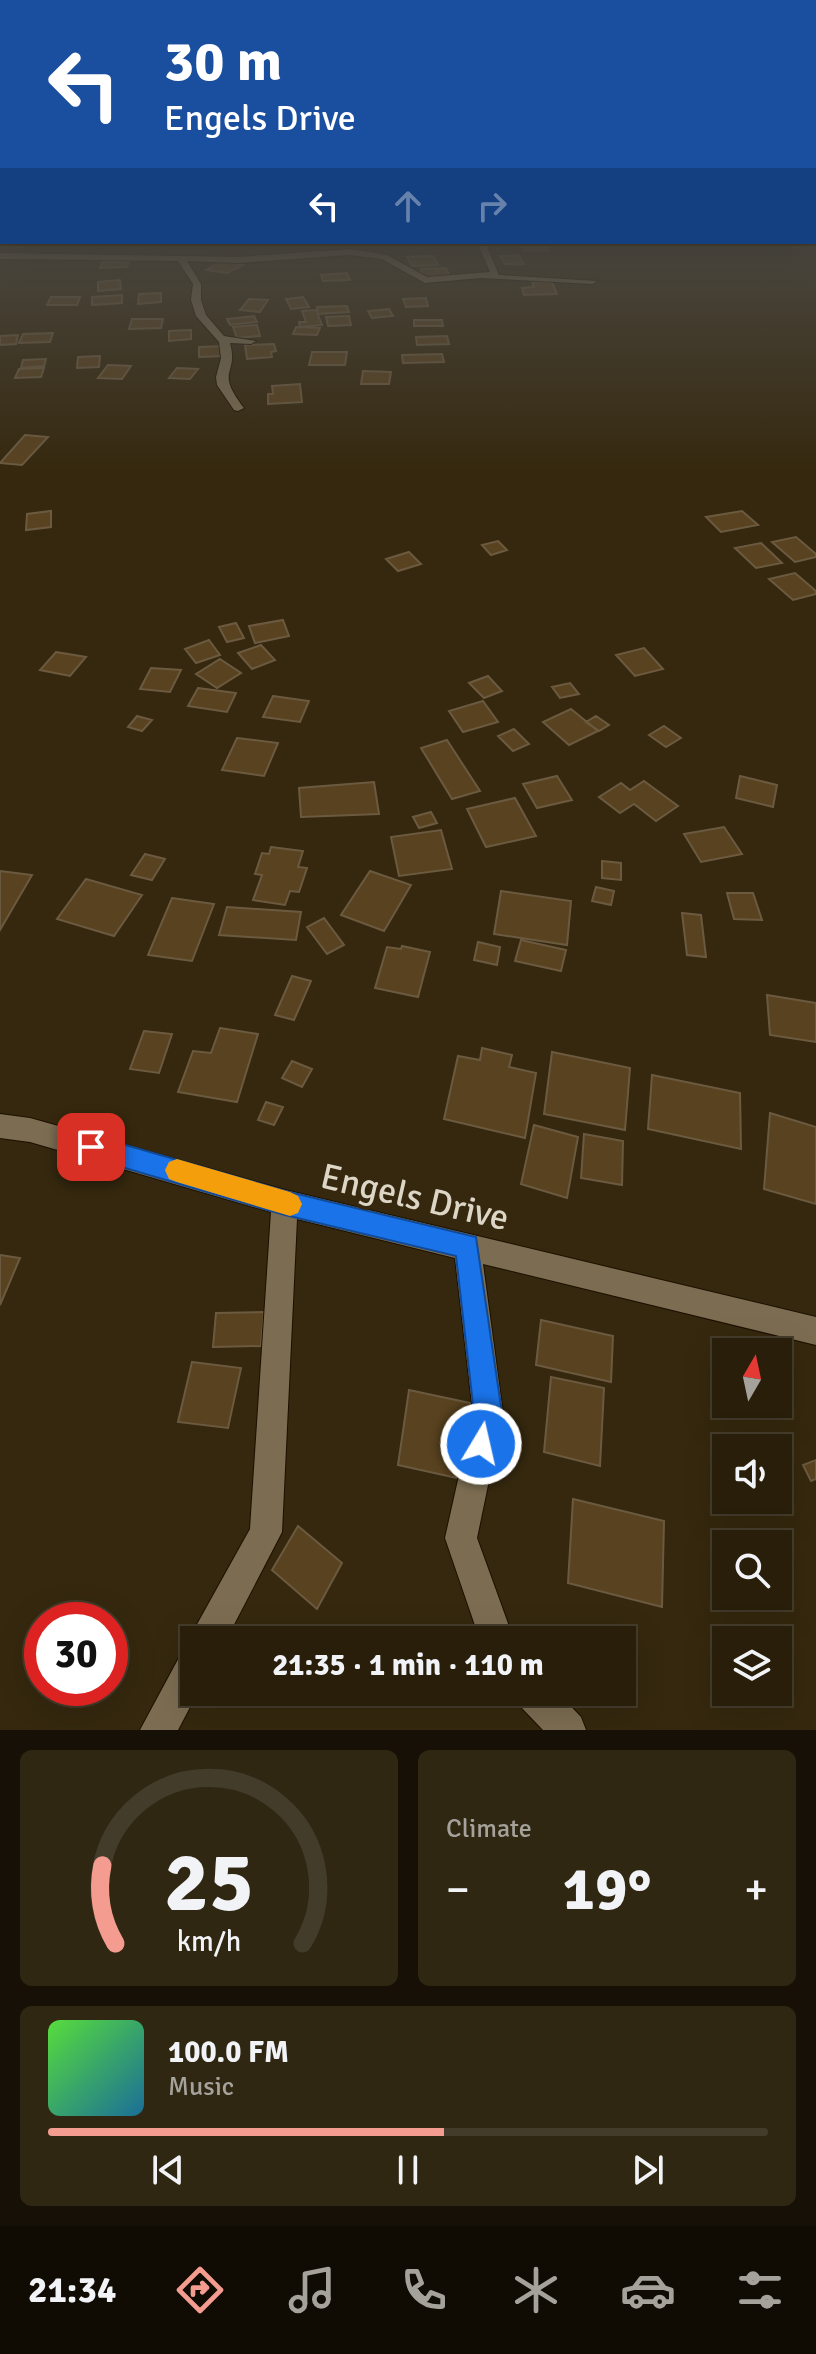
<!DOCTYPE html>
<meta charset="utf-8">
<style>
:root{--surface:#281e0a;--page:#302713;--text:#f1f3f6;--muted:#a5a29c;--line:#443c2b;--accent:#f59c91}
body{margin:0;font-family:Signika,sans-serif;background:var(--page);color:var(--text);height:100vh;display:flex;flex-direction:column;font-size:30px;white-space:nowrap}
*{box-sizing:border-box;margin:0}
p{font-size:26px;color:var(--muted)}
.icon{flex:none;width:44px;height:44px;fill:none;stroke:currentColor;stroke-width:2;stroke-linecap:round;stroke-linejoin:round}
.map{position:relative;height:1730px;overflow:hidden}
.details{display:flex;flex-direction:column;gap:20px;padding:20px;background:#161006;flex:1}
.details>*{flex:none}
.top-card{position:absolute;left:0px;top:0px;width:816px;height:244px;box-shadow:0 8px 32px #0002,0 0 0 2px var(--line);background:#1a4fa0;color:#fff;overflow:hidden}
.needle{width:52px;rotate:9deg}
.tools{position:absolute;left:712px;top:1338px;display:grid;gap:16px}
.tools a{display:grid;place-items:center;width:80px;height:80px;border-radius:0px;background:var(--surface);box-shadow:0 8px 32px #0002,0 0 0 2px var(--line);font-size:40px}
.speed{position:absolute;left:24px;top:1602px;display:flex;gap:16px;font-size:40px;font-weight:700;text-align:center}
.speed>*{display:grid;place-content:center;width:104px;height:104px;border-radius:50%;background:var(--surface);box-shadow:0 8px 32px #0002,0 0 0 2px var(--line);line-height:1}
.speed .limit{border:12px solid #d22;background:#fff;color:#111}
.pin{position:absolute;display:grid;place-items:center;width:68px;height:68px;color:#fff;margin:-34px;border-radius:16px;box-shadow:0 4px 12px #0006}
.me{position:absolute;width:88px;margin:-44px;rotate:9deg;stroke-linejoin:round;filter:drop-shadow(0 0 6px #0008)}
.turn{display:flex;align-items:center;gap:28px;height:168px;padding:0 32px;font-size:36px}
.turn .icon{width:104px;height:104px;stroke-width:2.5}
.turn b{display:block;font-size:56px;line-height:68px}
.lanes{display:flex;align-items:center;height:76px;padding:0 32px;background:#0003;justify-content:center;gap:40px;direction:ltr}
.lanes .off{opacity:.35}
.big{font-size:60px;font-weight:700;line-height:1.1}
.details .tile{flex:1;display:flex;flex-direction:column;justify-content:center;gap:12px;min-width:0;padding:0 28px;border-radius:12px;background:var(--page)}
.details .dial{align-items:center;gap:0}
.dial svg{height:208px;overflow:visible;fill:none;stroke:var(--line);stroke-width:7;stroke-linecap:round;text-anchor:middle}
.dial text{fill:var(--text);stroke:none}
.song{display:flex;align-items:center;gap:24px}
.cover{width:96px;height:96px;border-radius:12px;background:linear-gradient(135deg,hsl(110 70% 55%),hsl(200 70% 35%))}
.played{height:8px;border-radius:4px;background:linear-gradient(90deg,var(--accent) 55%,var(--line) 55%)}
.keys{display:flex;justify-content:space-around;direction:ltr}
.heat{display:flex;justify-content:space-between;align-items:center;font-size:44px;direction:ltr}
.details .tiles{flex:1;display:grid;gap:20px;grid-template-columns:1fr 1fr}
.tile:last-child{grid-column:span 2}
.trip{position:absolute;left:180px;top:1626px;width:456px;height:80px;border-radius:0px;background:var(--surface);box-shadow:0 8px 32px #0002,0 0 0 2px var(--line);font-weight:700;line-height:80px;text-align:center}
.menu{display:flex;height:128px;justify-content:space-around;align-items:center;background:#100c04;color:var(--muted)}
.menu .icon{width:56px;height:56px}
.menu .active{color:var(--accent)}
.menu b{font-size:36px;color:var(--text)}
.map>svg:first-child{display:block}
</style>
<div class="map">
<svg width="816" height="1730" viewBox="0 0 816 1730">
<rect width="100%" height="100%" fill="#35280e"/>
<path fill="#59421f" stroke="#6b5a40" stroke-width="2" d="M521,242H546L548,250H523Z
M518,255L524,264H505L500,256Z
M433,256L438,265L412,266L407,257Z
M222,261L243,265L227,273L206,270Z
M102,262H129L127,267L100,268Z
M446,268L450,277L423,278L421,269Z
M347,273L350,280L323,281L321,275Z
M120,280L121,289L98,291V282Z
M532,282H552L557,294L524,295L522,288L534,287Z
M161,293V302L138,304L139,294Z
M122,295V303L92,305V297Z
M51,297H80L77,305H47Z
M303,297L309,307L291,309L286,299Z
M426,298L428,306L406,307L403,299Z
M249,299L268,300L260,312L240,310Z
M347,306L349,312L318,314L317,307Z
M389,309L393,316L372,318L368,311Z
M316,310L322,325L300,327L299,322H306L302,311Z
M254,316L257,322L230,325L227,319Z
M349,316L351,325L328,326L326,317Z
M132,319H163L161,328L129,329Z
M414,320H442L443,326H414Z
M257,325L260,336L237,338L233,327Z
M296,327L320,328L317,335L293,334Z
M191,330V339L169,341V331Z
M53,333L50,342L19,343L23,334Z
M18,335L16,344L0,345V336Z
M447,336L449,344L417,345L416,337Z
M274,344L276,351L271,352L272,357L247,359L245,345Z
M223,346V356L199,357V347Z
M312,352H347L345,365H309Z
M442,354L444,362L403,363L402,355Z
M100,356L99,367L77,368L78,357Z
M46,359L44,366L21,368L23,360Z
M108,365L131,366L122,379L98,378Z
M44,368L41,377L15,378L19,369Z
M177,368L198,369L190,379L169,378Z
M363,371L391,372L389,384H361Z
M300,384L302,402L268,404V394H273L272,386Z
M25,435L48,437L22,465L0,463Z
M51,511V527L26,530L27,514Z
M742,511L758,525L721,532L706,517Z
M796,537L816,554V557L795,562L772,542Z
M498,541L507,550L491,555L482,545Z
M761,543L782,563L756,568L735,548Z
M409,552L421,564L398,571L386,559Z
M795,573L816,591V594L793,600L769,579Z
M283,620L289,636L255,643L249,626Z
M236,623L244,638L227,642L219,627Z
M209,640L220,655L196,663L185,649Z
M261,645L275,660L252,669L238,653Z
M644,648L663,669L635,676L616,655Z
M56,652L86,657L70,676L40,670Z
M220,659L241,673L217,688L196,674Z
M151,668L181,670L170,692L140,689Z
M488,676L502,691L484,698L469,683Z
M570,683L579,694L560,698L552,687Z
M198,688L236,693L227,712L188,706Z
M273,696L309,701L300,722L263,717Z
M483,701L498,722L463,732L449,711Z
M571,709L598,731L569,745L543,722Z
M137,716L152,720L142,731L128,727Z
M596,716L609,725L599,731L586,722Z
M664,726L681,738L666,747L649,735Z
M514,729L529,744L513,751L498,736Z
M237,738L278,743L264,776L222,770Z
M447,740L480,791L452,799L421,748Z
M557,776L572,800L537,808L523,784Z
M740,776L777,785L773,807L736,798Z
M644,781L678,806L656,821L634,804L620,813L599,797L621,783L630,790Z
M374,782L379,814L301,817L299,788Z
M515,798L536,836L486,847L467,809Z
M431,812L437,823L419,828L413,817Z
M724,827L742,854L701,862L684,834Z
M441,830L452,869L399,876L391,837Z
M271,847L303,851L298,867L307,868L299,892L290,891L285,905L253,900L262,875L255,874L262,853L269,854Z
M145,854L165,859L152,880L131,875Z
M602,861L621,863V880L602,878Z
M0,871L32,875L0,930Z
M370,871L411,885L384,931L341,915Z
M86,879L142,895L114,936L57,919Z
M596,887L614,891L611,905L592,901Z
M501,891L571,901L567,945L494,934Z
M727,893H753L762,920L734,919Z
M172,898L214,904L192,961L148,955Z
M227,907L301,912L296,940L219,935Z
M682,913L701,915L706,957L687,955Z
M324,918L344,945L327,954L307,927Z
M521,940L566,950L561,971L515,961Z
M478,942L500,947L497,965L474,960Z
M402,946L430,952L418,997L375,988L387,947L401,949Z
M292,976L311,981L294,1020L275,1015Z
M767,995L816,1003V1042L770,1035Z
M220,1028L258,1034L237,1102L178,1092L193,1051L211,1053Z
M144,1031L172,1034L159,1073L130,1069Z
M482,1048L512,1055L509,1067L536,1073L525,1138L444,1119L458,1056L480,1060Z
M552,1052L630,1068L625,1130L544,1114Z
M292,1061L312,1069L302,1087L282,1078Z
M652,1075L740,1093L741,1149L648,1129Z
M266,1102L283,1107L274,1125L258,1120Z
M770,1113L816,1127V1204L764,1189Z
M534,1125L578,1137L567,1198L521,1184Z
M584,1134L623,1141L622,1185L581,1178Z
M0,1255L20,1258L0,1305Z
M264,1312L261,1346L213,1347L216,1313Z
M541,1320L613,1336L611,1382L536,1365Z
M192,1362L241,1368L228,1428L178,1422Z
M551,1377L604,1388L600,1466L544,1452Z
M409,1390L475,1404L466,1480L398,1465Z
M816,1460V1479L811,1481L803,1465Z
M573,1499L664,1521L662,1607L568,1583Z
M298,1526L342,1563L317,1609L272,1570Z"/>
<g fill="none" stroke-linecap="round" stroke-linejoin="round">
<defs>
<path id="minor" d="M477,242H485L499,275L597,281L593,284L480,278L425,283L382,259L350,255L237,263L187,261L201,284V300L206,315L224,336L256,341L251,344L230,343C239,376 214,369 244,408L238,411L234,410L217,385L216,377L221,358L219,342L196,316L191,300L193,284L178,261L0,259V253L237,257L350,249L387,255L427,277L490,272Z
M0,1114L30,1118L285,1190L816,1317V1345L483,1264L503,1413L477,1538L514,1640H480L445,1538L473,1413L455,1258L297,1219L282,1532L226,1640H194V1692H198L178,1730H140L182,1652L193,1647L190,1640L195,1628L250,1529L271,1212L30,1142L0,1138Z
M514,1692H557L581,1717L586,1730H543L519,1705Z"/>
</defs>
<use href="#minor" stroke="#1c1000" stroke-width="2"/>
<use href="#minor" fill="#7c6d52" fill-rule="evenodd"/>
</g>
<linearGradient id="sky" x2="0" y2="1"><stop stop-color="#1d1608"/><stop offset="0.49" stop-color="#4b4841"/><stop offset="1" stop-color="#4b4841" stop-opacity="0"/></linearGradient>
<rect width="816" height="474" fill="url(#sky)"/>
<path fill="#1a73e8" stroke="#114b97" stroke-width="2" d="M91,1135L285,1191L476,1237L502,1413L491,1454L481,1458L471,1454L467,1444L474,1413L456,1256L285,1215L91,1158L82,1155L79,1147L82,1139Z"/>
<path fill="#f59e0b" d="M177,1159L290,1192L298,1196L302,1204L298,1213L290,1216L177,1182L169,1179L165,1170L169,1162Z"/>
<g text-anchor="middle" stroke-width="8" stroke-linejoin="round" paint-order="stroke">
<g font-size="36" fill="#ddd5c6" stroke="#35280e">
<text transform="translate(415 1196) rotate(13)" y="13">Engels Drive</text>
</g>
</g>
</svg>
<div class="tools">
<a><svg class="needle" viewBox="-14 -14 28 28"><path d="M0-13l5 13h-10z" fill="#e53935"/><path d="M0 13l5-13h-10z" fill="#a5a29c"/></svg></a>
<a><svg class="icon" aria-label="sound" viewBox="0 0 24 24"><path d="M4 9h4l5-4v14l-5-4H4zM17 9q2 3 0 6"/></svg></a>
<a><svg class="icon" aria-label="search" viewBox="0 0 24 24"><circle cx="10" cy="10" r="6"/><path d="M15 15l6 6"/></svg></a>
<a><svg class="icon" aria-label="layers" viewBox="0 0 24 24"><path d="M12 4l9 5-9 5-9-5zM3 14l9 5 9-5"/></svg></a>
</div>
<div class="speed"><div class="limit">30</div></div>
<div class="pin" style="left:91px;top:1147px;background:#d93025"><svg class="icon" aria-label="arrive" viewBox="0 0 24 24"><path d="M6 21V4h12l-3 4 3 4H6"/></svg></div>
<svg class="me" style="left:481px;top:1444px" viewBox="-20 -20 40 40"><circle r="17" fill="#1a73e8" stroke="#fff" stroke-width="3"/><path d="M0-11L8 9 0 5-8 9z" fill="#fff"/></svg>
<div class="trip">21:35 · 1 min · 110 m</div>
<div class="top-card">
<div class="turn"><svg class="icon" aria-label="left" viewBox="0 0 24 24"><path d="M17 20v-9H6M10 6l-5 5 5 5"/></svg><div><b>30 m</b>Engels Drive</div></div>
<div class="lanes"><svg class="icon" aria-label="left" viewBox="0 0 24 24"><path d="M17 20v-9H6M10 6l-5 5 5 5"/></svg><svg class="icon off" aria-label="ahead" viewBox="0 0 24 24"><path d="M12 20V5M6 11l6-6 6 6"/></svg><svg class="icon off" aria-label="right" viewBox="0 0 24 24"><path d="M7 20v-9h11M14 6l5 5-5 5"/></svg></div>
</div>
</div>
<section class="details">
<div class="tiles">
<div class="tile dial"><svg viewBox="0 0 100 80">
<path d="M14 69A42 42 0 1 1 86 69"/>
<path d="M14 69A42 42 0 0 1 9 39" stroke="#f59c91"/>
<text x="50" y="56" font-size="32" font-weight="700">25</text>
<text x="50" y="72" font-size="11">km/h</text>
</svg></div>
<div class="tile"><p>Climate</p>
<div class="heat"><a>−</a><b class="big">19°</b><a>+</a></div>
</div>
<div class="tile">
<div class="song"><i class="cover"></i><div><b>100.0 FM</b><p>Music</p></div></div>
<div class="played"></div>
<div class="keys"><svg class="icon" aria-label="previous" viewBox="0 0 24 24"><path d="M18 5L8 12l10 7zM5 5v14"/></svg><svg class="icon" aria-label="pause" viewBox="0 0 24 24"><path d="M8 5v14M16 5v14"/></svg><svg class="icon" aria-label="next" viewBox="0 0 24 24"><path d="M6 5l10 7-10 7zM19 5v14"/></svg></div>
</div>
</div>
</section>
<nav class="menu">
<b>21:34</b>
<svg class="icon active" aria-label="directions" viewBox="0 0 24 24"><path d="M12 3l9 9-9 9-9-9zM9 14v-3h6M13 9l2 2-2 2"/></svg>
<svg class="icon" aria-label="music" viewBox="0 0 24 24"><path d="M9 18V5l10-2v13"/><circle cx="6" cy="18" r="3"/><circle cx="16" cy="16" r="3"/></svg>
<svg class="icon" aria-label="phone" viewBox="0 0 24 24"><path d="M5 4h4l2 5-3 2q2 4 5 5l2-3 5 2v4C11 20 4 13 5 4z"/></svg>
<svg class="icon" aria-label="climate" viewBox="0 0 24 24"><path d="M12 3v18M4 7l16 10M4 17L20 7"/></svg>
<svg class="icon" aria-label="car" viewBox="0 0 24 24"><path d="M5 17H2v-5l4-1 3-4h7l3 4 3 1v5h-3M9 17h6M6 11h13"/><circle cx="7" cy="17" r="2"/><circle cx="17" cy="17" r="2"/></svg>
<svg class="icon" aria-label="filters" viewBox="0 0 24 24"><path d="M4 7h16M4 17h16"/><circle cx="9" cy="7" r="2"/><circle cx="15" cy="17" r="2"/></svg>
</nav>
